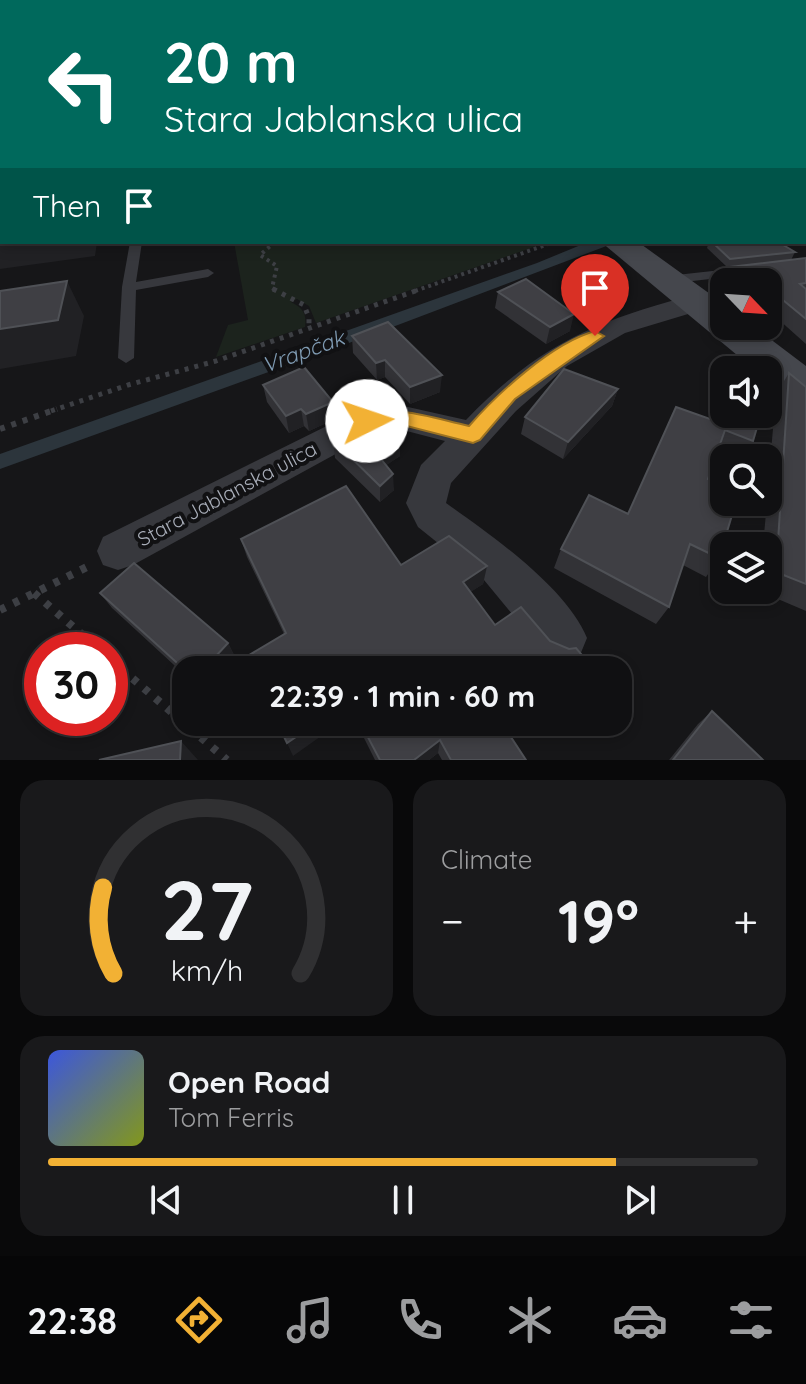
<!DOCTYPE html>
<meta charset="utf-8">
<style>
:root{--surface:#101012;--page:#19191b;--text:#f1f3f6;--muted:#9c9d9f;--line:#303032;--accent:#f2b134}
body{margin:0;font-family:Quicksand,sans-serif;background:var(--page);color:var(--text);height:100vh;display:flex;flex-direction:column;font-size:30px;white-space:nowrap}
*{box-sizing:border-box;margin:0}
p{font-size:26px;color:var(--muted)}
.icon{flex:none;width:44px;height:44px;fill:none;stroke:currentColor;stroke-width:2;stroke-linecap:round;stroke-linejoin:round}
.map{position:relative;height:760px;overflow:hidden}
.side{display:flex;flex-direction:column;gap:20px;padding:20px;background:#09090a;flex:1}
.side>*{flex:none}
.guide{position:absolute;left:0px;top:0px;width:806px;height:244px;box-shadow:0 4px 12px #0003,0 0 0 2px var(--line);background:#00695c;color:#fff;overflow:hidden}
.needle{width:52px;rotate:115deg}
.buttons{position:absolute;left:710px;top:268px;display:grid;gap:16px}
.buttons a{display:grid;place-items:center;width:72px;height:72px;border-radius:16px;background:var(--surface);box-shadow:0 4px 12px #0003,0 0 0 2px var(--line);font-size:40px}
.speed{position:absolute;left:24px;top:632px;display:flex;gap:16px;font-size:40px;font-weight:700;text-align:center}
.speed>*{display:grid;place-content:center;width:104px;height:104px;border-radius:50%;background:var(--surface);box-shadow:0 4px 12px #0003,0 0 0 2px var(--line);line-height:1}
.speed .limit{border:12px solid #d22;background:#fff;color:#111}
.pin{position:absolute;display:grid;place-items:center;width:68px;height:68px;color:#fff;margin:-82px -34px;border-radius:50% 50% 50% 0;rotate:-45deg;box-shadow:0 0 8px #0007}
.pin .icon{rotate:45deg}
.me{position:absolute;width:88px;margin:-44px;rotate:86deg;stroke-linejoin:round;filter:drop-shadow(0 0 6px #0008)}
.turn{display:flex;align-items:center;gap:28px;height:168px;padding:0 32px;font-size:36px}
.turn .icon{width:104px;height:104px;stroke-width:2.5}
.turn b{display:block;font-size:56px;line-height:68px}
.then{display:flex;align-items:center;height:76px;padding:0 32px;background:#0003;gap:16px;font-size:30px}
.big{font-size:60px;font-weight:700;line-height:1.1}
.side .tile{flex:1;display:flex;flex-direction:column;justify-content:center;gap:12px;min-width:0;padding:0 28px;border-radius:24px;background:var(--page)}
.side .dial{align-items:center;gap:0}
.dial svg{height:208px;overflow:visible;fill:none;stroke:var(--line);stroke-width:7;stroke-linecap:round;text-anchor:middle}
.dial text{fill:var(--text);stroke:none}
.song{display:flex;align-items:center;gap:24px}
.cover{width:96px;height:96px;border-radius:12px;background:linear-gradient(135deg,hsl(230 70% 55%),hsl(70 70% 35%))}
.played{height:8px;border-radius:4px;background:linear-gradient(90deg,var(--accent) 80%,var(--line) 80%)}
.keys{display:flex;justify-content:space-around;direction:ltr}
.heat{display:flex;justify-content:space-between;align-items:center;font-size:44px;direction:ltr}
.side .tiles{flex:1;display:grid;gap:20px;grid-template-columns:1fr 1fr}
.tile:last-child{grid-column:span 2}
.trip{position:absolute;left:172px;top:656px;width:460px;height:80px;border-radius:24px;background:var(--surface);box-shadow:0 4px 12px #0003,0 0 0 2px var(--line);font-weight:700;line-height:80px;text-align:center}
.tab-bar{display:flex;height:128px;justify-content:space-around;align-items:center;background:#060607;color:var(--muted)}
.tab-bar .icon{width:56px;height:56px}
.tab-bar .selected{color:var(--accent)}
.tab-bar b{font-size:36px;color:var(--text)}
.map>svg:first-child{display:block}
</style>
<div class="map">
<svg width="806" height="760" viewBox="0 0 806 760">
<rect width="100%" height="100%" fill="#161618"/>
<path fill="#1c231d" d="M234,242H548L316,323L309,306L297,299L291,302C303,308 307,314 305,327L216,357L228,325L248,320Z"/>
<path fill="#2c353c" d="M588,242H617L382,331L0,469V454L537,263Z"/>
<g fill="none" stroke-linecap="round" stroke-linejoin="round">
<path stroke="#3d3f44" stroke-width="4" stroke-dasharray="3 4" stroke-linecap="butt" d="M275,242L260,255L277,266L272,288L277,291
M415,291L554,242"/>
<path stroke="#3d3f44" stroke-width="5" stroke-dasharray="4 6" stroke-linecap="butt" d="M273,289L304,305L309,318V329
M51,411L128,385L216,361L421,289"/>
<path stroke="#3d3f44" stroke-width="6" stroke-dasharray="5 7" stroke-linecap="butt" d="M0,429L57,409"/>
<path stroke="#3d3f44" stroke-width="8" stroke-dasharray="6 9" stroke-linecap="butt" d="M34,593L100,650
M0,610L89,566
M110,659L227,760"/>
<path fill="#37383d" fill-rule="evenodd" d="M130,242H142L136,282L208,269L214,273L208,277L136,290L134,358L126,363L118,358L122,287Z
M749,267L755,271L753,274L667,284L661,280L667,276Z"/>
<path fill="#37383d" fill-rule="evenodd" d="M698,294L708,296L712,302L708,308L625,333L567,366L516,411L451,483L446,503C491,535 566,587 587,638L580,655L563,662L546,655L484,580L418,527L406,503L421,465L445,441L399,429L374,433L133,565L118,570L103,565L97,551L103,537L355,412L399,405L466,420C538,345 599,319 698,294Z"/>
<path fill="#45474d" fill-rule="evenodd" d="M601,242H638L724,304V326H753L806,366V405L790,400L768,381V370H755Z"/>
</g>
<path fill="#323236" d="M806,144V196L804,195V145Z
M709,242H778L795,252L791,260L806,258V344L768,310V282H723L730,267L742,265L727,267L707,248Z
M498,292L570,331L546,344L495,308Z
M352,336L440,392L410,404L385,377L377,380L353,353Z
M789,373L806,387V611L759,591V590H768V546H763L767,502H768V486L776,394Z
M263,385L335,419L309,431L304,426L289,433L267,402Z
M618,389L612,406L563,459L521,434L525,417Z
M724,406V414H761L753,441L742,458H734L718,451L708,479L719,558L706,577L683,565L669,607L656,624L554,568L561,549L628,514L716,421Z
M399,439L400,456L386,465L394,490L380,502L335,458L333,440Z
M241,539L401,565L487,566L483,584L470,592L495,625L550,641L582,655L574,670H232L284,634L247,557Z
M100,593L228,643L235,657L186,670V676L112,608Z
M712,711L763,760H669L698,724Z
M356,722H510L505,729L526,760H442L438,753L429,760H375Z"/>
<path fill="#212124" d="M2,175V217L0,218V176Z
M0,233H2V242H97L95,256L0,269Z
M67,281L84,316L76,356L0,369V329Z
M574,314L570,331L546,344L550,327Z
M385,360V377L377,380L376,363Z
M442,375L440,392L410,404V387Z
M618,389L612,406L563,459L568,442Z
M333,402L335,419L309,431L306,414Z
M301,409L304,426L289,433L286,416Z
M399,439L400,456L378,471L377,454Z
M393,474L394,490L380,502V486Z
M487,566L483,584L460,599L463,582Z
M228,643L235,657L224,670H203Z
M582,655L574,670H563Z
M254,722H273L259,731Z
M318,722H341L293,756L287,743Z
M440,740L438,753L429,760H414Z
M181,741L198,760H180Z"/>
<path fill="#3f3f44" stroke="#4f5156" stroke-width="2" d="M0,129H2V175L0,176Z
M2,209V233H0V210Z
M712,242H778L795,252L730,259Z
M806,258V283L800,284L806,289V319L772,291H768V282H752L730,267Z
M526,279L574,314L550,327L498,292Z
M67,281L58,320L0,329V291Z
M388,322L442,375L410,387L385,360L376,363L352,336Z
M304,367L333,402L306,414L301,409L286,416L263,385Z
M564,369L618,389L568,442L525,417Z
M789,373L806,387V584L776,572Z
M676,407L724,424L726,414H761L753,441L725,430L708,479L724,486V502H736L719,558L690,544L669,607L561,549L589,495L628,514Z
M374,419L399,439L377,454L393,474L380,486L333,440Z
M346,486L401,565L449,536L487,566L463,582L495,625L521,607L550,641L569,649L576,648L582,655L563,670H232L231,666L286,633L241,539Z
M134,563L228,643L203,670H186V671L100,593Z
M712,711L763,760H673Z
M277,722H318L287,743Z
M360,722H507L505,728L526,760H451L440,740L414,760H380Z
M181,741L180,760H99Z"/>
<linearGradient id="sky" x2="0" y2="1"><stop stop-color="#0c0c0d"/><stop offset="0.54" stop-color="#363c48"/><stop offset="1" stop-color="#363c48" stop-opacity="0"/></linearGradient>
<rect width="806" height="228" fill="url(#sky)"/>
<path fill="#f2b134" stroke="#9d7322" stroke-width="2" d="M595,331L604,336L515,399L480,440L473,443L399,424L367,428L360,426L357,421L360,416C397,404 432,418 469,426C498,393 552,343 595,331Z"/>
<g text-anchor="middle" stroke-width="8" stroke-linejoin="round" paint-order="stroke">
<g font-size="20" fill="#a8adb8" stroke="#111113">
<text transform="translate(227 494) rotate(-28)" y="7">Stara Jablanska ulica</text>
</g>
<g font-size="22" font-style="italic" fill="#7f9bb3" stroke="#111113">
<text transform="translate(303 351) rotate(-20)" y="8">Vrapčak</text>
</g>
</g>
</svg>
<div class="buttons">
<a><svg class="needle" viewBox="-14 -14 28 28"><path d="M0-13l5 13h-10z" fill="#e53935"/><path d="M0 13l5-13h-10z" fill="#9c9d9f"/></svg></a>
<a><svg class="icon" aria-label="sound" viewBox="0 0 24 24"><path d="M4 9h4l5-4v14l-5-4H4zM17 9q2 3 0 6"/></svg></a>
<a><svg class="icon" aria-label="search" viewBox="0 0 24 24"><circle cx="10" cy="10" r="6"/><path d="M15 15l6 6"/></svg></a>
<a><svg class="icon" aria-label="layers" viewBox="0 0 24 24"><path d="M12 4l9 5-9 5-9-5zM3 14l9 5 9-5"/></svg></a>
</div>
<div class="speed"><div class="limit">30</div></div>
<div class="pin" style="left:595px;top:336px;background:#d93025"><svg class="icon" aria-label="arrive" viewBox="0 0 24 24"><path d="M6 21V4h12l-3 4 3 4H6"/></svg></div>
<svg class="me" style="left:367px;top:421px" viewBox="-20 -20 40 40"><circle r="19" fill="#fff"/><path d="M0-13L10 11 0 6-10 11z" fill="#f2b134"/></svg>
<div class="trip">22:39 · 1 min · 60 m</div>
<div class="guide">
<div class="turn"><svg class="icon" aria-label="left" viewBox="0 0 24 24"><path d="M17 20v-9H6M10 6l-5 5 5 5"/></svg><div><b>20 m</b>Stara Jablanska ulica</div></div>
<div class="then">Then<svg class="icon" aria-label="arrive" viewBox="0 0 24 24"><path d="M6 21V4h12l-3 4 3 4H6"/></svg></div>
</div>
</div>
<section class="side">
<div class="tiles">
<div class="tile dial"><svg viewBox="0 0 100 80">
<path d="M14 69A42 42 0 1 1 86 69"/>
<path d="M14 69A42 42 0 0 1 10 36" stroke="#f2b134"/>
<text x="50" y="56" font-size="32" font-weight="700">27</text>
<text x="50" y="72" font-size="11">km/h</text>
</svg></div>
<div class="tile"><p>Climate</p>
<div class="heat"><a>−</a><b class="big">19°</b><a>+</a></div>
</div>
<div class="tile">
<div class="song"><i class="cover"></i><div><b>Open Road</b><p>Tom Ferris</p></div></div>
<div class="played"></div>
<div class="keys"><svg class="icon" aria-label="previous" viewBox="0 0 24 24"><path d="M18 5L8 12l10 7zM5 5v14"/></svg><svg class="icon" aria-label="pause" viewBox="0 0 24 24"><path d="M8 5v14M16 5v14"/></svg><svg class="icon" aria-label="next" viewBox="0 0 24 24"><path d="M6 5l10 7-10 7zM19 5v14"/></svg></div>
</div>
</div>
</section>
<nav class="tab-bar">
<b>22:38</b>
<svg class="icon selected" aria-label="directions" viewBox="0 0 24 24"><path d="M12 3l9 9-9 9-9-9zM9 14v-3h6M13 9l2 2-2 2"/></svg>
<svg class="icon" aria-label="music" viewBox="0 0 24 24"><path d="M9 18V5l10-2v13"/><circle cx="6" cy="18" r="3"/><circle cx="16" cy="16" r="3"/></svg>
<svg class="icon" aria-label="phone" viewBox="0 0 24 24"><path d="M5 4h4l2 5-3 2q2 4 5 5l2-3 5 2v4C11 20 4 13 5 4z"/></svg>
<svg class="icon" aria-label="climate" viewBox="0 0 24 24"><path d="M12 3v18M4 7l16 10M4 17L20 7"/></svg>
<svg class="icon" aria-label="car" viewBox="0 0 24 24"><path d="M5 17H2v-5l4-1 3-4h7l3 4 3 1v5h-3M9 17h6M6 11h13"/><circle cx="7" cy="17" r="2"/><circle cx="17" cy="17" r="2"/></svg>
<svg class="icon" aria-label="filters" viewBox="0 0 24 24"><path d="M4 7h16M4 17h16"/><circle cx="9" cy="7" r="2"/><circle cx="15" cy="17" r="2"/></svg>
</nav>
